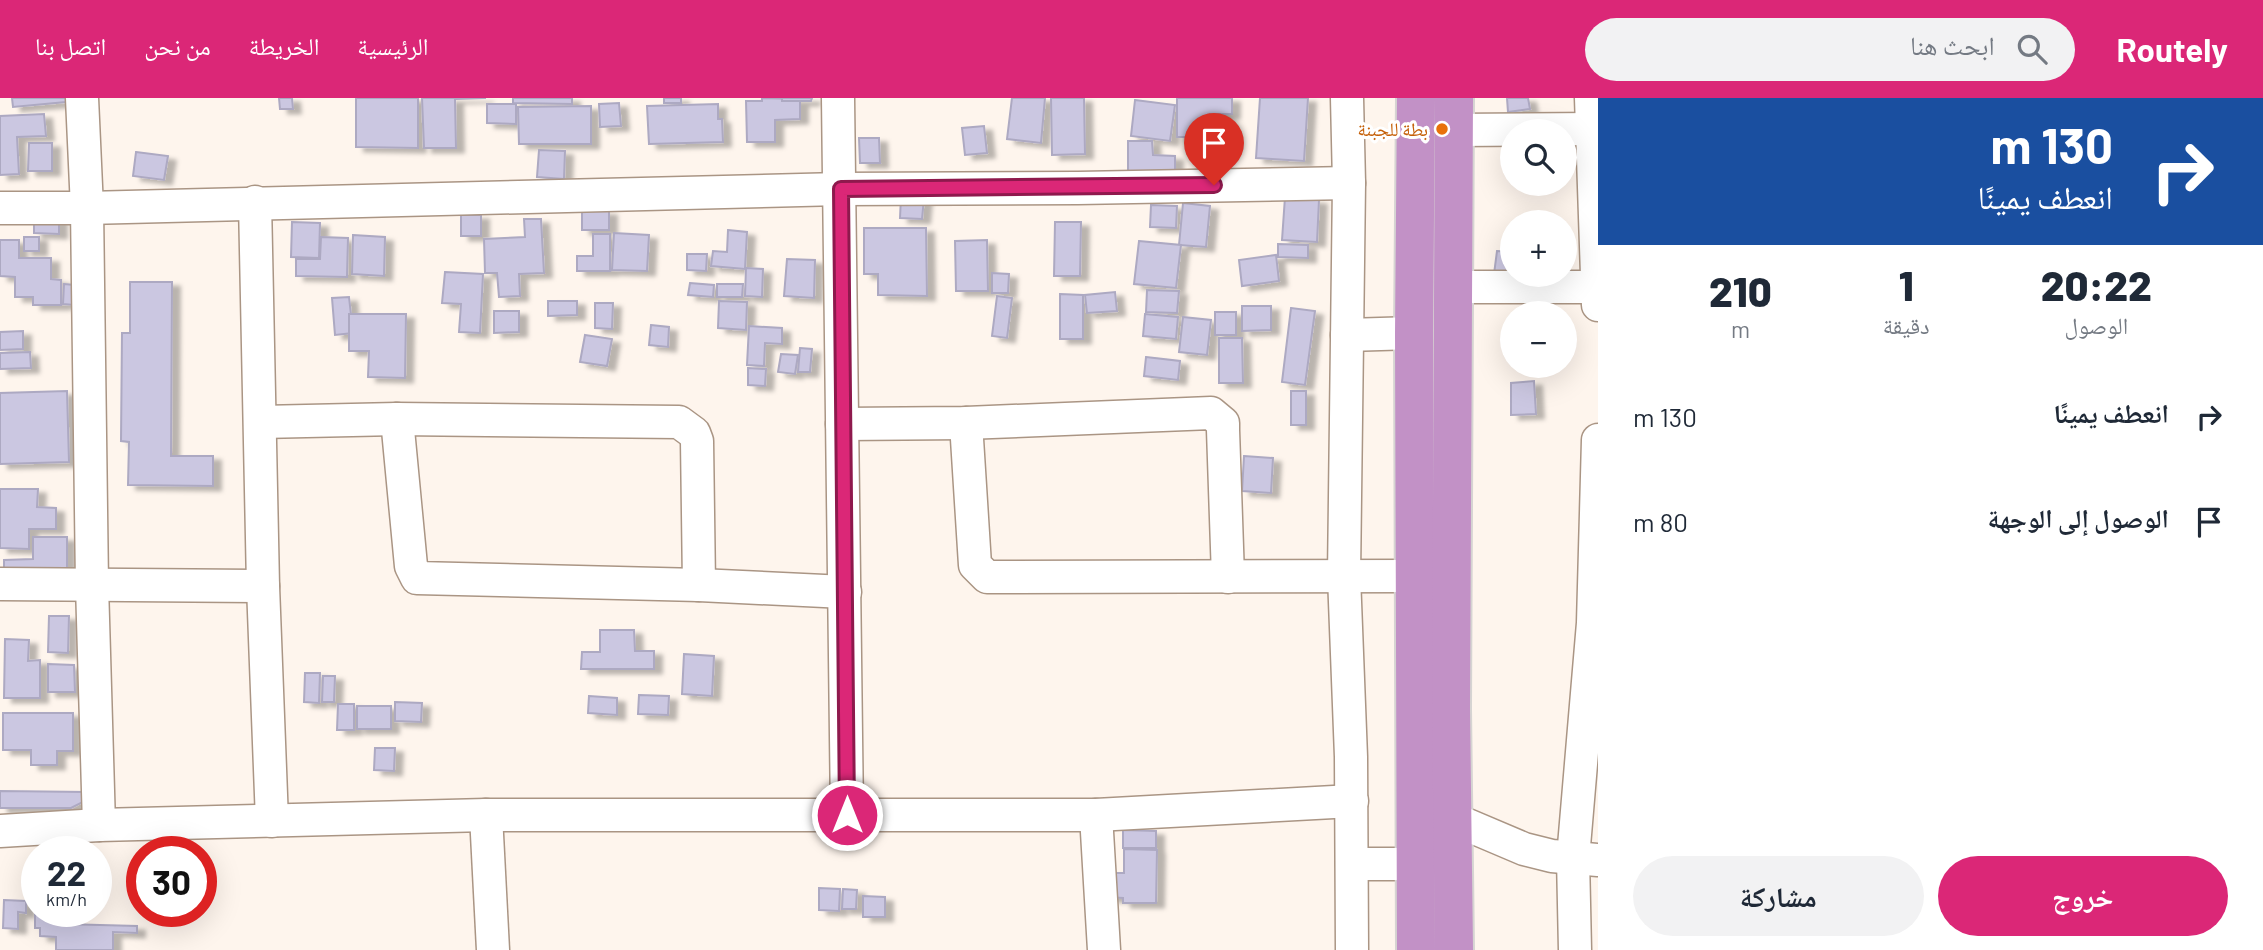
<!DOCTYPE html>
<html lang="ar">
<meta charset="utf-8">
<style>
body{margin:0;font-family:Barlow,"Noto Naskh Arabic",sans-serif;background:#f2f2f3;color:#1f2937;direction:rtl;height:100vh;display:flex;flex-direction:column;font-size:26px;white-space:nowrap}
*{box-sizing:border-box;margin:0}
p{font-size:23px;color:#747a83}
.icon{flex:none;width:38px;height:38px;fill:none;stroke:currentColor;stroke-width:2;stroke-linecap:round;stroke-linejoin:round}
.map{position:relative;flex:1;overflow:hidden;direction:ltr}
.side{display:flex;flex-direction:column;background:#fff;width:665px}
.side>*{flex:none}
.top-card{background:#1a4fa0;color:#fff;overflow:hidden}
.controls{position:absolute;left:1500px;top:21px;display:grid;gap:14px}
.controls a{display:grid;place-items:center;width:77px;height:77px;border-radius:50%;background:#fff;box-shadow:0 7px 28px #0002;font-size:35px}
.speed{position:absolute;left:21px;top:738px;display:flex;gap:14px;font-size:35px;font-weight:700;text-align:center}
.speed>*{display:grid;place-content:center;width:91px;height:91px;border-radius:50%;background:#fff;box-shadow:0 7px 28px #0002;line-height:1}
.speed small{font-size:18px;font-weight:400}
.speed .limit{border:10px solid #d22;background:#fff;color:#111}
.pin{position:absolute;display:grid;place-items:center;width:60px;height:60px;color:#fff;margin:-72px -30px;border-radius:50% 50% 50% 0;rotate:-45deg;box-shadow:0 0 7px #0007}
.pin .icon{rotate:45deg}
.me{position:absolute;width:77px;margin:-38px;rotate:0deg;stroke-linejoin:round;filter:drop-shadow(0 0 5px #0008)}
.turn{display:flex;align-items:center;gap:24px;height:147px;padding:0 35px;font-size:32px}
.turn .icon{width:91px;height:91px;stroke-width:2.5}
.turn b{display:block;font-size:49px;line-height:60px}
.eta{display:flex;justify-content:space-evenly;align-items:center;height:119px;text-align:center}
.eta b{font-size:42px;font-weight:800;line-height:49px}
.cta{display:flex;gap:14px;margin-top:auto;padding:14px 35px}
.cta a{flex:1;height:80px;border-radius:42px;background:#db2777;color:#fff;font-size:28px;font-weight:800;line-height:80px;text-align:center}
.cta a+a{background:#f2f2f3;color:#1f2937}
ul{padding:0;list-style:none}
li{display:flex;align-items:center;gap:21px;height:105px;padding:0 35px}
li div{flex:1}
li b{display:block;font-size:26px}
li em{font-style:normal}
header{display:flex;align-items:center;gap:42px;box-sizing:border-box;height:98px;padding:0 35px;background:#db2777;color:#fff}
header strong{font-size:33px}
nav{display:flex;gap:38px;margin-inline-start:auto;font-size:24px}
.search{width:490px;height:63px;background:#f2f2f3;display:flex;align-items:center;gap:18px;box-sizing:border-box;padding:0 24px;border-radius:38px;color:#747a83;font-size:26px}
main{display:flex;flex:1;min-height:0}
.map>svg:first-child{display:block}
.building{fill:#cbc7e1;stroke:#ada9c2;stroke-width:2;filter:url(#shadow)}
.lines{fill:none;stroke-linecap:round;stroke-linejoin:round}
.street-casing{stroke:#aa9584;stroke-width:35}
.highway-casing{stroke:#d6d4d2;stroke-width:42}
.street{stroke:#fff;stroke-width:32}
.highway{stroke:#c291c6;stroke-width:38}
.route-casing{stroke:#8e194d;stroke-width:18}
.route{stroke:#db2777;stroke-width:12}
.food-dot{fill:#e8710a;stroke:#fff;stroke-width:2.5}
.labels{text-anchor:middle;stroke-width:6;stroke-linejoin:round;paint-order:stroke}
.food-label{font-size:19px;fill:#c56008;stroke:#fff;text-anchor:end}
</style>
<header>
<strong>Routely</strong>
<div class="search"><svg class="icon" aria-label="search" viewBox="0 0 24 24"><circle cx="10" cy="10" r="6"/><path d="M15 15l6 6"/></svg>ابحث هنا</div>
<nav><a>الرئيسية</a><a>الخريطة</a><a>من نحن</a><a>اتصل بنا</a></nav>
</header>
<main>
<section class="side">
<div class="top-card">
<div class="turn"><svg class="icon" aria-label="right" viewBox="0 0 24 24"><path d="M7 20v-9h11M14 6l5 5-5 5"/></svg><div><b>130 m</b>انعطف يمينًا</div></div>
</div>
<div class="eta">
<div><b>20:22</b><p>الوصول</p></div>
<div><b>1</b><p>دقيقة</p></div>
<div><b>210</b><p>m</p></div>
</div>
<ul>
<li><svg class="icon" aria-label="right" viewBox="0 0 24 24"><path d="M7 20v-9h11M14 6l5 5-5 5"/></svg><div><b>انعطف يمينًا</b></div><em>130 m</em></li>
<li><svg class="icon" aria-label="arrive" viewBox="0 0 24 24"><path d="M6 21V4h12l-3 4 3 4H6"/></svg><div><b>الوصول إلى الوجهة</b></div><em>80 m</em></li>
</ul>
<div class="cta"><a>خروج</a><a>مشاركة</a></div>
</section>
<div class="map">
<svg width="1598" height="852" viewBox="0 0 1598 852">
<defs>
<filter id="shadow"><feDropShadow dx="8" dy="4.5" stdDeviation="2" flood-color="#0004"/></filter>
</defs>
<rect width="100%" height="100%" fill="#fef5ed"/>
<g class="building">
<path d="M12 0H66V4L13 9Z"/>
<path d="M279 0H292L293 11H280Z"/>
<path d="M356 0H418V50L356 49Z"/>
<path d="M422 0H486L455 1 456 50H424Z"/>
<path d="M513 0H572V6L513 5Z"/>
<rect x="664" y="0" width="17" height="5"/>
<path d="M762 0 800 1V21L775 22V44H747L746 3H762Z"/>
<path d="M782 0H812L811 3H782Z"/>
<path d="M1012 0H1045L1041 45 1007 41Z"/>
<path d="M1051 0H1084L1085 56 1052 57Z"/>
<path d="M1177 0H1232V16H1210V39H1177Z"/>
<path d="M1260 0H1308L1304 63 1256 60Z"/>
<path d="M1507 0H1528L1530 11 1508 14Z"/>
<path d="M1135 2 1175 7 1170 43 1131 38Z"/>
<path d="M619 5 621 28 600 29 599 6Z"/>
<path d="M487 6H516V26L487 25Z"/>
<path d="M718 6V21H722L723 44 649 46 647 8Z"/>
<path d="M591 8V46H519L518 9Z"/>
<path d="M44 16 46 38 17 39 19 76 0 77V18Z"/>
<path d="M984 28 987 55 965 57 962 30Z"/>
<path d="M859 40H879L880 65H860Z"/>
<path d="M1128 43H1152L1153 57 1175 58V75L1128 76Z"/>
<path d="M29 45H52V73H28Z"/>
<path d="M539 52 565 53 564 81 537 79Z"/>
<path d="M136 54 168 58 164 82 133 78Z"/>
<path d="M901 98 924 100 922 121 900 120Z"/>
<path d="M1285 99 1319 102 1317 144 1282 142Z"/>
<path d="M1183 105 1210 108 1206 149 1179 147Z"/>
<path d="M1151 107 1177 108 1176 130 1150 129Z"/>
<path d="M582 112 609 113V132H582Z"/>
<rect x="461" y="117" width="20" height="21"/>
<path d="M59 120V136L34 135V122Z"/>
<path d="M524 121H541L544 175 519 176 520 198 499 199 497 175H485L484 141 525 139Z"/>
<path d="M292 124 320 125 319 160 291 159Z"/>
<path d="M1055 124H1081L1080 178H1054Z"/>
<path d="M864 130H926L927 198 878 197V176H864Z"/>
<path d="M728 132 747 134 745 171 711 168 713 153 727 154Z"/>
<path d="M614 135 649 137 647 173 612 172Z"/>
<path d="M593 136H610V173H577V158H593Z"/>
<path d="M353 137 385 139 384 178 352 176Z"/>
<rect x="24" y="139" width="15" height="14"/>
<path d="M321 139 348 140 347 179 296 178V161H320Z"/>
<path d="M0 142H19V160H51V181L61 182V207H33V199H15V179L0 178Z"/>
<path d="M987 142 988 193H956L955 143Z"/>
<path d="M1139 143 1181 147 1176 190 1134 186Z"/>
<path d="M1278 146 1308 147V160L1278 159Z"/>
<path d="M1497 153 1512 154V177L1494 176Z"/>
<path d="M687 156H707L706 173 687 172Z"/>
<path d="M1276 157 1279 183 1242 188 1239 162Z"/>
<path d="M787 161 815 162 814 200 784 198Z"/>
<path d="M746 170 763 171 762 199 745 198Z"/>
<path d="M445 174 483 176 480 235 459 234 461 206 442 205Z"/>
<path d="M992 175 1009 176 1008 195H992Z"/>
<path d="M130 184H172L171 358H213V388L128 387 129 344 121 343 122 235H130Z"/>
<path d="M690 185 714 187 713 199 688 197Z"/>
<path d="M64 186 75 187 74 207 63 206Z"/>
<path d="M717 186H743L742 199H717Z"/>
<path d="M1147 192 1179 193 1177 215 1146 214Z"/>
<path d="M1115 194 1117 213 1087 215 1085 197Z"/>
<path d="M1060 196 1083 197V241H1060Z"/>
<path d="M997 198 1012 200 1007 240 992 238Z"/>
<path d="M349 199 353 235 335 237 332 200Z"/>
<path d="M548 203H577V217L548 218Z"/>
<path d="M719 203 747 204 746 232 718 230Z"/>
<path d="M595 205H613L612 231 595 230Z"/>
<path d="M1242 208H1271V232L1242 233Z"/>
<path d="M1291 210 1315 213 1305 287 1282 284Z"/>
<path d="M494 213H519V234L494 235Z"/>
<rect x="1215" y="214" width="21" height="23"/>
<path d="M349 216H406L405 280 368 279 369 253H349Z"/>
<path d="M1145 216 1178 219 1176 241 1143 238Z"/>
<path d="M1183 219 1211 222 1207 257 1179 254Z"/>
<path d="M651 227 669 229 668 249 649 247Z"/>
<path d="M749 228 782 230V246L765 245 764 268 747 267Z"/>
<path d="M23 233V251L0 252V234Z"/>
<path d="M585 237 612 241 607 268 580 264Z"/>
<path d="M1219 240H1242L1243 285H1219Z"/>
<path d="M800 250 812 251 810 274H798Z"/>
<path d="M30 254 31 270 0 271V255Z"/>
<path d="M781 256 798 257 795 276 778 274Z"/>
<path d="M1146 259 1180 263 1178 282 1144 278Z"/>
<path d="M748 270 766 271 765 288 748 287Z"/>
<path d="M1534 283 1536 316 1511 317V285Z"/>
<path d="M67 293 69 364 0 366V295Z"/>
<rect x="1291" y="293" width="15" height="34"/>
<path d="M1244 358 1273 360 1271 395 1242 393Z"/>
<path d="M0 391H38L37 409 56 410V431H29V451L0 450Z"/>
<path d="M33 439H67V472H4V462L33 461Z"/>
<path d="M49 518H69L68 555 48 554Z"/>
<path d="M600 532H634L635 553H654V571H581L582 554H600Z"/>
<path d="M5 541 29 542 28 563 40 562V600H4Z"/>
<path d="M684 556 714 558 712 598 682 596Z"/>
<path d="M48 566 74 567 75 594H48Z"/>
<path d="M305 575H320L319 605 304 604Z"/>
<path d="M323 578H335L334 604H322Z"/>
<path d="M639 597 669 598 668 617 638 616Z"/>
<path d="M589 598 617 600V617L588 615Z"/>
<path d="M395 604 422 605 421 624 395 623Z"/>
<path d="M338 606H354V632H337Z"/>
<rect x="357" y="608" width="34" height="23"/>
<path d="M3 615H73V653H57V667H31V652H3Z"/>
<path d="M375 650H395L394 673 374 672Z"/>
<path d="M0 693 87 694V702L71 710H0Z"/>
<path d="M1123 732 1156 733V750H1123Z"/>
<path d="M1124 751 1157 752 1156 805H1123V800L1103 799 1104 775H1124Z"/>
<path d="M819 790 840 791 839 813 819 812Z"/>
<path d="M843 791 857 792 856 811H842Z"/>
<path d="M863 798 885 799V819H863Z"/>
<path d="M4 802 26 803V815L18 814V831L3 830Z"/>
<path d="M35 806 37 814H64L63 826 137 828V835L113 834V852H56V839L40 838V830H35Z"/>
</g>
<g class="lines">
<defs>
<g id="street">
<path d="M82 0 87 110 92 487 99 727"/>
<path d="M838 0 847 717"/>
<path d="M1347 0 1349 85 1344 478 1351 659 1352 852"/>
<path d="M1591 0 1598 207"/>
<path d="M1454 32 1598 31"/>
<path d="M255 104 263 488 272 723"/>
<path d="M0 110H87L840 91 1078 90 1349 85"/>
<path d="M1454 189H1597"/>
<path d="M1347 237 1414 235"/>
<path d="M397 321 411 468 417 480 699 487 845 494"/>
<path d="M261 324 397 321 679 324 694 335 697 343 699 487"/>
<path d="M966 325 975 467 987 479 1414 478"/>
<path d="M842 326 966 325 1211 315 1223 325V332L1228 479"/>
<path d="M0 486 263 488"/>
<path d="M486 717 493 852"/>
<path d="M1096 717 1104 852"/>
<path d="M1451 720 1524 751 1552 758 1598 762"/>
<path d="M0 733 99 727 486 717H1096L1352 703"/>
<path d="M1352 766H1416"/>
<path d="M1575 852 1573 760 1593 525 1598 342"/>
</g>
<g id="highway">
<path d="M1416 852 1414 235 1416 0"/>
<path d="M1454 852 1451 611 1454 0"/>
</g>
</defs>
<use href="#street" class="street-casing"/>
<use href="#highway" class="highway-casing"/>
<use href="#street" class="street"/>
<use href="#highway" class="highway"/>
</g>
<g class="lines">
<defs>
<path id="route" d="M847 717 841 91 1214 87"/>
</defs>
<use href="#route" class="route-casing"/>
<use href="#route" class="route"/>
</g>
<circle class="food-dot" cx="1442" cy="31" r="7"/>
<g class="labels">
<g class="food-label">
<text x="1428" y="38">بطة للجبنة</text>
</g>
</g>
</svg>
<div class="controls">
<a><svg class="icon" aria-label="search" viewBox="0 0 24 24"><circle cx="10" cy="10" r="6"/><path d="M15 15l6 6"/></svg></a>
<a>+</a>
<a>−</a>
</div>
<div class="speed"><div>22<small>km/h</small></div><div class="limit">30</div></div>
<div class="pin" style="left:1214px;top:87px;background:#d93025"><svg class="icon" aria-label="arrive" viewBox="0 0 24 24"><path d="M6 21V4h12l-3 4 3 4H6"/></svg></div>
<svg class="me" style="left:847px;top:717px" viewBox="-20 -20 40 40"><circle r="17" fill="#db2777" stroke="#fff" stroke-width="3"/><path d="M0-11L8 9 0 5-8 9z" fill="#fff"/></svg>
</div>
</main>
